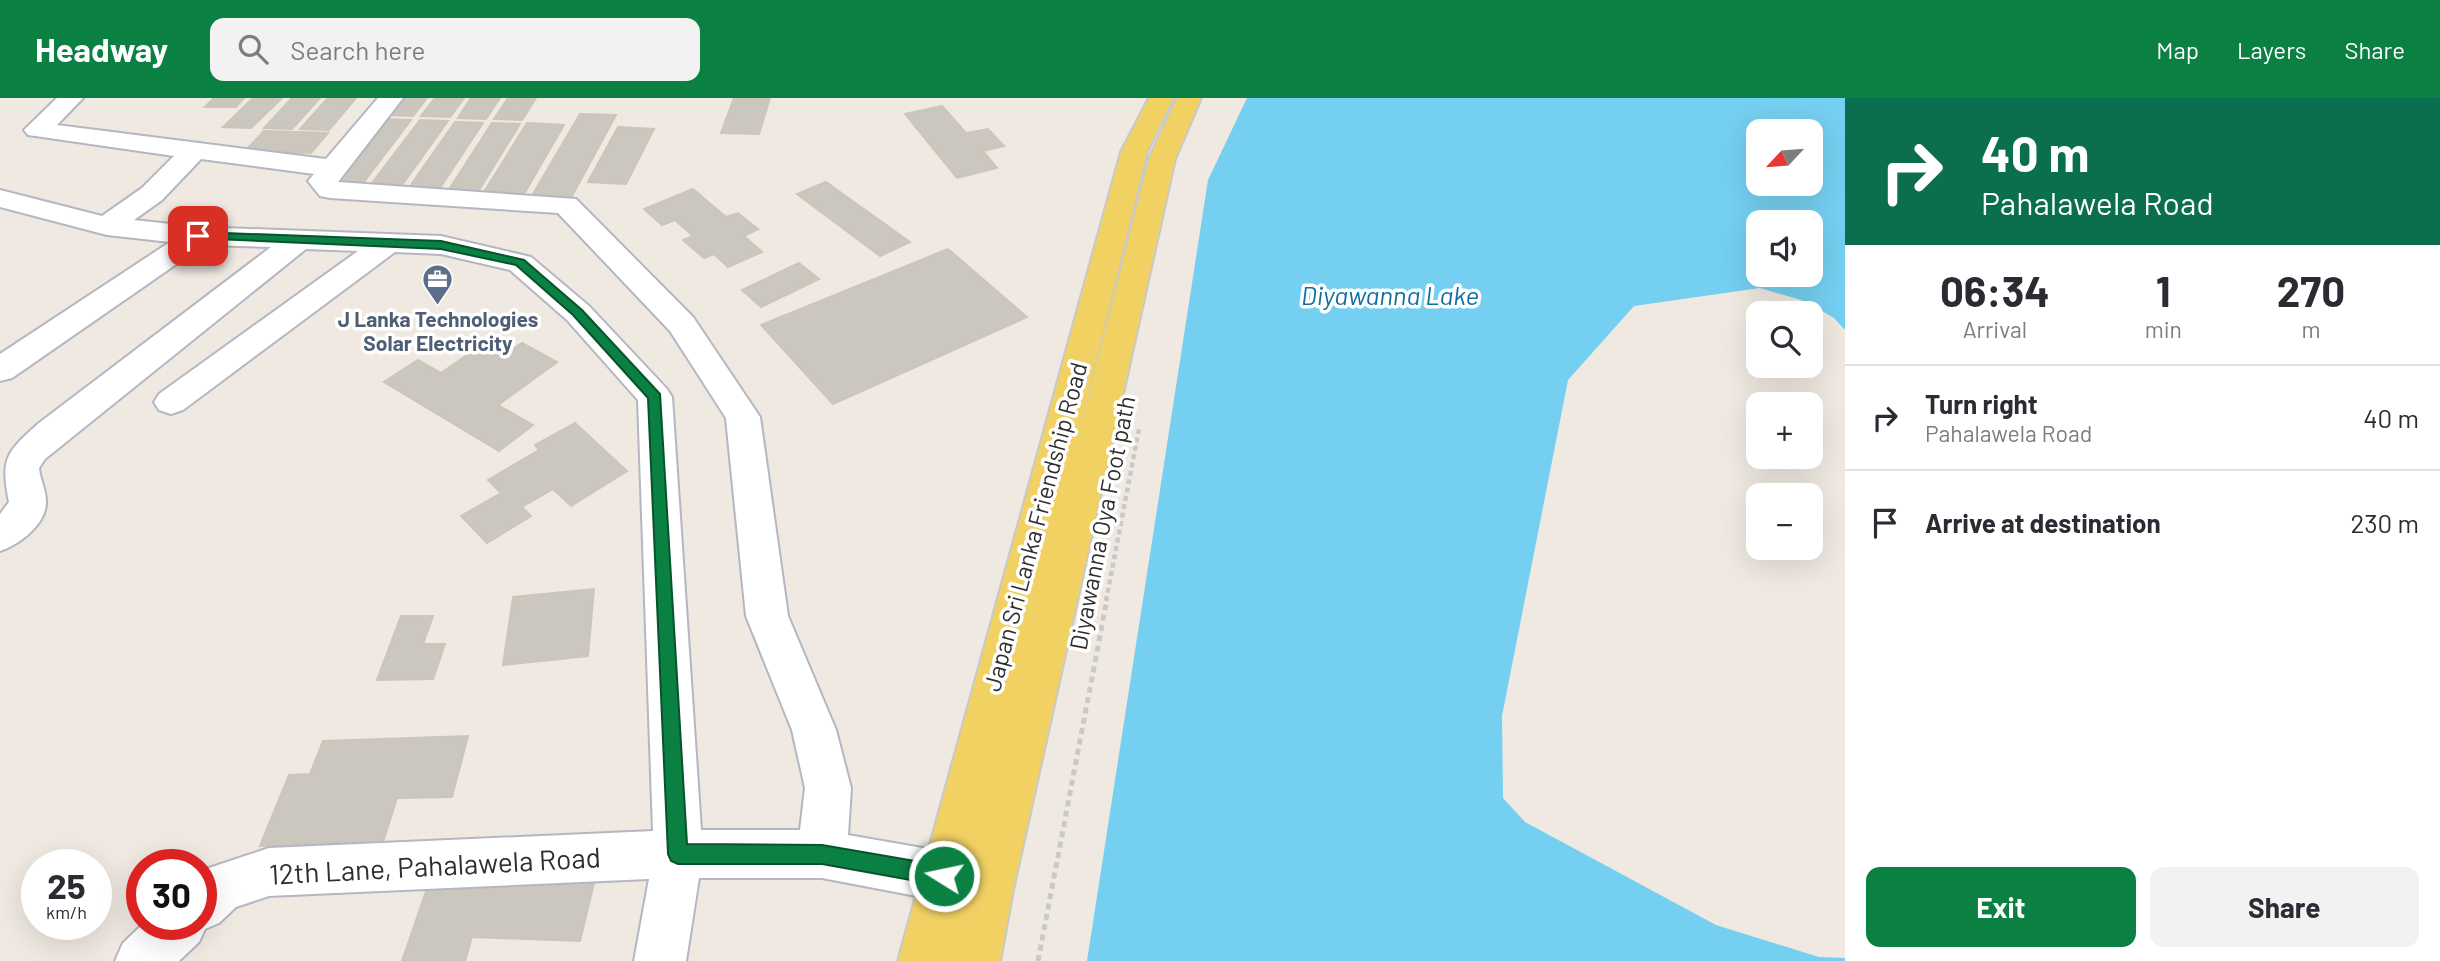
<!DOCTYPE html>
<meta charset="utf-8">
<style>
body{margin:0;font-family:Barlow,sans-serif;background:#f2f2f3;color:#2b2b33;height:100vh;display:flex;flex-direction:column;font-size:26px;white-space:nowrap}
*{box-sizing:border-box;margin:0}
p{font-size:23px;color:#7c7c81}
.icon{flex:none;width:38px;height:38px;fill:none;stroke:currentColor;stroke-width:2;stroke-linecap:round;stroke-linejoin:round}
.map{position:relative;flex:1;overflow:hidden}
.side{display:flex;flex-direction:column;background:#fff;width:595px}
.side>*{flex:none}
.top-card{background:#0b6e4f;color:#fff;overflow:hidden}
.needle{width:46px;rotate:244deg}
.fabs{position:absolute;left:1746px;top:21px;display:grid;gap:14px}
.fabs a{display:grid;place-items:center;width:77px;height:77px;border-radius:14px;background:#fff;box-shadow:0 7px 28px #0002;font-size:35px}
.speed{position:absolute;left:21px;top:751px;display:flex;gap:14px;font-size:35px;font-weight:700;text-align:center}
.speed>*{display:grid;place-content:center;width:91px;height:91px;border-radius:50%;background:#fff;box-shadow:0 7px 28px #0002;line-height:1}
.speed small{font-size:18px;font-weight:400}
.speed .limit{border:10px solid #d22;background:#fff;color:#111}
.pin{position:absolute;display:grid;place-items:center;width:60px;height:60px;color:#fff;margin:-30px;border-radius:14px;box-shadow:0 4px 10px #0006}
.me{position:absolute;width:77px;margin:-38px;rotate:280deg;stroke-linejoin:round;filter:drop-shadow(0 0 5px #0008)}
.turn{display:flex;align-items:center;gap:24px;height:147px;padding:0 21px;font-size:32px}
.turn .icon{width:91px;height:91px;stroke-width:2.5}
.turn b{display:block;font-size:49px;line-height:60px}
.eta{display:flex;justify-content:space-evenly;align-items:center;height:119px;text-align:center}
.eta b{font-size:42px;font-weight:700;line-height:49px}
.action{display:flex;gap:14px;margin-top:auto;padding:14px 21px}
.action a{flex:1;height:80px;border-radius:14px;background:#0b8043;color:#fff;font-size:28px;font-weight:700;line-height:80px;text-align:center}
.action a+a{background:#f2f2f3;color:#2b2b33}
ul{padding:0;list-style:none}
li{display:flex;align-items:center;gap:21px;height:105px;padding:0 21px;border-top:2px solid #e1e1e2}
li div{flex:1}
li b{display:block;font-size:26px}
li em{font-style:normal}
header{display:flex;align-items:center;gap:42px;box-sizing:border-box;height:98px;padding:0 35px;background:#0b8043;color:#fff}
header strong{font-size:33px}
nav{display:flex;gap:38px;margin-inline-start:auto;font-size:24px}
.search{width:490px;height:63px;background:#f2f2f3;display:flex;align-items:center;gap:18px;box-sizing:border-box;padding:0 24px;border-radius:14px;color:#7c7c81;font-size:26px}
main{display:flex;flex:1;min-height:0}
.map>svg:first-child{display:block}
.water{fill:#75cff0;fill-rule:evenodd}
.building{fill:#cbc7bf;stroke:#cbc5ba;stroke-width:2}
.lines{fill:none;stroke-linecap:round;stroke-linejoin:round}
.minor-casing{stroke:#b4b7c1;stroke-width:4}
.major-casing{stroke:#c9c9c9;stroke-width:4}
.path-far1{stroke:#c9c9c9;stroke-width:4.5;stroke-dasharray:5 3.5;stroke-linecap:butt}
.path{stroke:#c9c9c9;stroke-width:5;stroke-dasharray:6 4.5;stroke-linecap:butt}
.minor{fill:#fff;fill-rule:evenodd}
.major{fill:#f2d163;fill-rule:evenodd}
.route{fill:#0b8043;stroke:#07532c;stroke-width:2}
.labels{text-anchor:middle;stroke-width:7;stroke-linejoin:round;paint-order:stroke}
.far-service-label{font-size:21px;font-weight:bold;fill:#4e5e75;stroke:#fff}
.street-label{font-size:24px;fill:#2e2e2e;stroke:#fff}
.water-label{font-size:26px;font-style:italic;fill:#0d6fa3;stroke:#fff}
.near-street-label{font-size:28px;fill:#2e2e2e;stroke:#fff}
</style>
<header>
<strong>Headway</strong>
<div class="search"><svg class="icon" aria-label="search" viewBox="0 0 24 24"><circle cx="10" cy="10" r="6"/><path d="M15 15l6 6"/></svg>Search here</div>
<nav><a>Map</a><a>Layers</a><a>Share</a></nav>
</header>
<main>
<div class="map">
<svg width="1845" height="863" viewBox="0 0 1845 863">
<rect width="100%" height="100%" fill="#efe9e1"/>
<path class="water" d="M1247 0H1845V232L1834 220 1804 203 1760 190 1634 208 1568 282 1502 618 1503 700 1525 724 1716 827 1819 859 1845 860V863H1087L1208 82ZM1759 33H1811V86H1759ZM1759 124H1811V177H1759Z"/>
<g class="building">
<path d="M214 0H244L236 9H205Z"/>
<path d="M253 0H282L251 30 223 29Z"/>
<path d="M292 0H320L292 31 264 30Z"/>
<path d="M328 0H356L329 32 300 31Z"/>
<path d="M399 0H427L413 18 386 17Z"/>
<path d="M435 0H464L450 19 421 18Z"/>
<path d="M471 0H500L486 21 458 20Z"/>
<path d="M508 0H536L522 22 494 21Z"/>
<path d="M734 0H770L759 36 721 35Z"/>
<path d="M942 8 966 35 988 31 1004 48 983 53 997 70 957 80 905 16Z"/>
<path d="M580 16 616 17 572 98 533 96Z"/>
<path d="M383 21 411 22 360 89 330 87Z"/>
<path d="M420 22 448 23 400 90 369 89Z"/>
<path d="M455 24 483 25 438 93 408 91Z"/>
<path d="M492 25 520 26 478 94 448 93Z"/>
<path d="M527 25 564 27 524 96 484 94Z"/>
<path d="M618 29 654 31 626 86 588 84Z"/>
<path d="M264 33 328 35 311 55 245 53Z"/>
<path d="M826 84 910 144 880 158 797 96Z"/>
<path d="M693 91 726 119 738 115 758 131 744 138 762 154 728 169 714 156 704 160 683 142 693 138 675 122 662 127 644 111Z"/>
<path d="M948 151 1027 219 833 306 761 227Z"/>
<path d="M799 165 819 181 761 209 742 192Z"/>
<path d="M486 244 507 255 522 245 557 264 498 307 533 327 499 353 384 284 418 262 441 275Z"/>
<path d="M575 325 627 373 571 408 553 391 522 409 531 418 487 445 461 418 501 395 488 382 539 352 535 347Z"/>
<path d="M594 491 588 558 503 567 513 499Z"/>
<path d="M401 518H433L423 546H445L433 581 377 582Z"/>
<path d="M468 638 452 699 397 700 383 744 260 748 289 677 310 676 323 643Z"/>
<path d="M432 776 595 781 580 843 472 839 465 863H402Z"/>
</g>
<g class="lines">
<defs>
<path id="minor" d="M57 0H83L57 27 326 61 378 0H403L338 84 576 101 693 219 760 319 788 518 836 632 851 690 848 737 974 759 992 767 999 784 992 801 974 809 822 780H699L686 863H634L649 781 269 798 236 809 219 825 205 831 199 844 179 863H115L123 845 143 826H201L203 772 269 750 653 733 638 302 567 222 510 172 441 156 395 154 183 312 171 316 159 312 154 304 159 296 358 153 306 151 45 361 39 370C40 381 46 392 46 403 47 426 19 447 0 453V416L9 404C0 359 7 354 39 325L271 149 204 147 12 280 0 283V256L170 144 107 137 0 109V92L102 118 142 90 174 58 28 37 24 32ZM201 61 314 76 308 83 320 98 330 100 558 115 670 233 726 320 746 518 792 632 805 690 800 732H701L672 299 667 291 589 208 531 159 441 138 198 129 134 122 162 102Z"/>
<path id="major" d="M1149 0H1173L1147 54 1074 354 1149 61 1177 0H1201L1175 61 1014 787 1000 863H898L1121 54Z"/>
</defs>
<use href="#minor" class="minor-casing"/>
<use href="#major" class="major-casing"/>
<path class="path-far1" d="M1106 503 1139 331"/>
<path class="path" d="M1038 863 1107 501"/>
<use href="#minor" class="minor"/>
<use href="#major" class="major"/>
</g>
<path class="route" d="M198 134 441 143 524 162 582 212 660 296 687 746 822 747 944 768 951 771 954 778 951 785 944 788 822 766H678L671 763 668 756 648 300 573 217 516 167 441 151 194 140 192 138Z"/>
<defs>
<symbol id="office-pin" viewBox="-11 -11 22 30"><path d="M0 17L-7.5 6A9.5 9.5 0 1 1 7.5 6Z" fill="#5c6f8a" stroke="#fff"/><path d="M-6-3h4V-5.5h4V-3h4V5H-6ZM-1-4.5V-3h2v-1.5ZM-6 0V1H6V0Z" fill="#fff"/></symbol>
</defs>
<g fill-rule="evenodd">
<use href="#office-pin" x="420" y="164" width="35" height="47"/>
</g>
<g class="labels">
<g class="far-service-label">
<text x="438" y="229">J Lanka Technologies<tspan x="438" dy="24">Solar Electricity</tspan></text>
</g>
<g class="street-label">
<text transform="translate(1103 425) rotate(-79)" y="8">Diyawanna Oya Foot path</text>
<text transform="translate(1036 429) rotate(-75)" y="8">Japan Sri Lanka Friendship Road</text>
</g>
<g class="water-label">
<text x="1390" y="207">Diyawanna Lake</text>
</g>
<g class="near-street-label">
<text transform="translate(435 768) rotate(-3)" y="10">12th Lane, Pahalawela Road</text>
</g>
</g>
</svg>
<div class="fabs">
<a><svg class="needle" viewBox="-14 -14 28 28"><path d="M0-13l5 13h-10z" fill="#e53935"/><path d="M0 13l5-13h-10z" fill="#7c7c81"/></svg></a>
<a><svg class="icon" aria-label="sound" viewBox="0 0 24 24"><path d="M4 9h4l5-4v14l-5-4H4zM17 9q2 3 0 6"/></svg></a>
<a><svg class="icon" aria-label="search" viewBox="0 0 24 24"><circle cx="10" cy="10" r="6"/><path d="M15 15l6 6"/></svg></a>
<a>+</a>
<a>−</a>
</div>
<div class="speed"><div>25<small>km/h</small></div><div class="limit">30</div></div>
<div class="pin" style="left:198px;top:138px;background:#d93025"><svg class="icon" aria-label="arrive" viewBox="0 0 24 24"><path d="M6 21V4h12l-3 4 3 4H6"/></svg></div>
<svg class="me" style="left:944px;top:778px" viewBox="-20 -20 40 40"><circle r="17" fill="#0b8043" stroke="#fff" stroke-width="3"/><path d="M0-11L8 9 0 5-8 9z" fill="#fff"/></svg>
</div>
<section class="side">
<div class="top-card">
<div class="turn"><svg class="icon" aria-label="right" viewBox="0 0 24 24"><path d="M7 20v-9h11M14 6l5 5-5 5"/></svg><div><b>40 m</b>Pahalawela Road</div></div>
</div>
<div class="eta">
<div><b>06:34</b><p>Arrival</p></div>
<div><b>1</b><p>min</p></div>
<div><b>270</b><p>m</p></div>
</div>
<ul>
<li><svg class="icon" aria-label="right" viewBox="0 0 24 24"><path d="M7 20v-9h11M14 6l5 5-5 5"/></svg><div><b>Turn right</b><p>Pahalawela Road</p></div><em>40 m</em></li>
<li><svg class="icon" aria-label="arrive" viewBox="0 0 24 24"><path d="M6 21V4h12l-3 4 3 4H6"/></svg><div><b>Arrive at destination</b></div><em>230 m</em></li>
</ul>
<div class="action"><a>Exit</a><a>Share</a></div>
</section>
</main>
